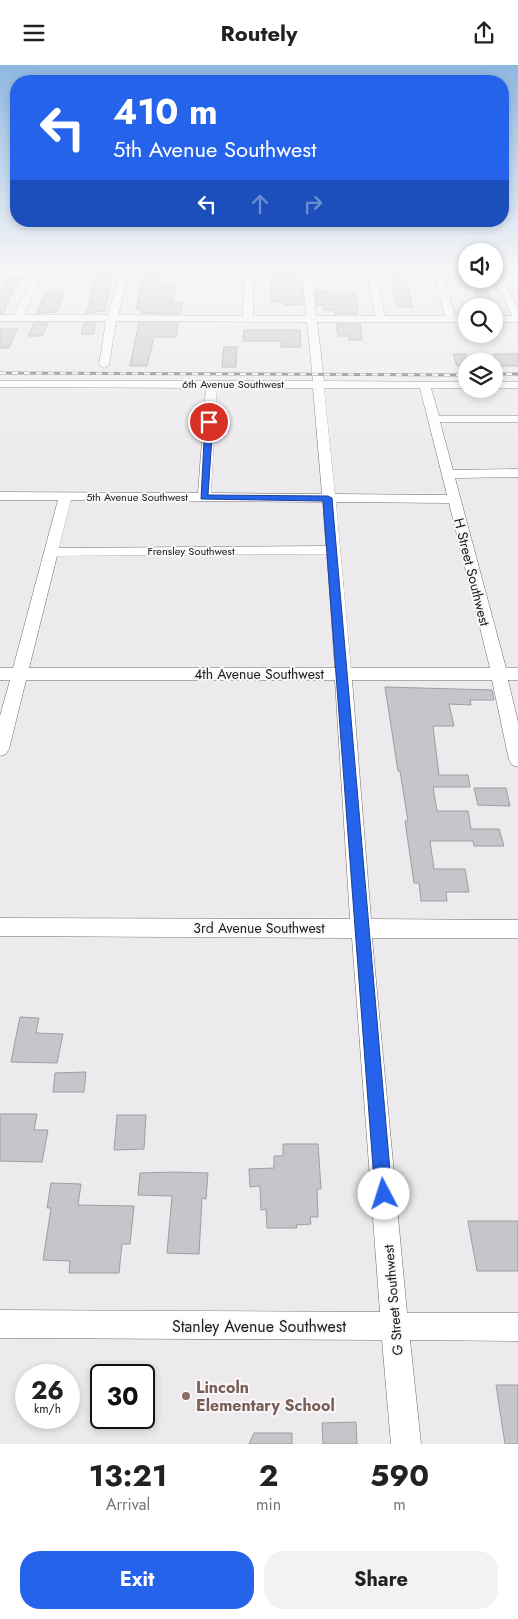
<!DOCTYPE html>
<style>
body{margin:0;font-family:Jost,sans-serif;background:#f2f2f2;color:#222;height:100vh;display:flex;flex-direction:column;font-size:19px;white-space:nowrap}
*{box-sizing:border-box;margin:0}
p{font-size:16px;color:#767676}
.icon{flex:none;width:28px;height:28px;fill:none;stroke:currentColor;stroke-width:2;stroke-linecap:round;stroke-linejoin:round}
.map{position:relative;height:1379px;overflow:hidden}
.details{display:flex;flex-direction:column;background:#fff;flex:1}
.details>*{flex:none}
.guide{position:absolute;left:10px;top:10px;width:499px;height:152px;border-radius:20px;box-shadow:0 2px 8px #0003;background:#2563eb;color:#fff;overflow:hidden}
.buttons{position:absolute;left:458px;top:178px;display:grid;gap:10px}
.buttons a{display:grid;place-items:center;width:45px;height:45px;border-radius:50%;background:#fff;box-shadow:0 2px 8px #0003;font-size:25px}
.speed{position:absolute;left:15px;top:1299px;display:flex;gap:10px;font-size:25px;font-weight:700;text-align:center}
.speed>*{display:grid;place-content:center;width:65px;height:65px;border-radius:50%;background:#fff;box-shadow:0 2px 8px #0003;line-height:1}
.speed small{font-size:12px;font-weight:400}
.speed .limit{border:2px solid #111;border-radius:8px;background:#fff;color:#111}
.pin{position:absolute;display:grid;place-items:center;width:42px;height:42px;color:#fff;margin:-21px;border:2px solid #fff;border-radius:50%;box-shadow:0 1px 5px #0007}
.me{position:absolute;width:55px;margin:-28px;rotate:355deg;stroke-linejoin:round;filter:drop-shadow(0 0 4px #0008)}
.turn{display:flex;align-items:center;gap:18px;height:105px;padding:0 20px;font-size:22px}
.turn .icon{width:65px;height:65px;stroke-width:2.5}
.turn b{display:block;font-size:35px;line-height:42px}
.lanes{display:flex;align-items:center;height:48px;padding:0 20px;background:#0003;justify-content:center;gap:25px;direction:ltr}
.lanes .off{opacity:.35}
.eta{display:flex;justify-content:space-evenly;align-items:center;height:85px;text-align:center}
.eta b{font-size:30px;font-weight:700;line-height:35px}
.action{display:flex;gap:10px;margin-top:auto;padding:10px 20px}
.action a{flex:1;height:58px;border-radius:20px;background:#2563eb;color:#fff;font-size:20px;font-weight:700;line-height:58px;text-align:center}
.action a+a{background:#f2f2f2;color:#222}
header{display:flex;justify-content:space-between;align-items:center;height:65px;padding:0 20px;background:#fff;font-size:22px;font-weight:700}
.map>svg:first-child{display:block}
.building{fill:#c6c5c9;stroke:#9e9da0}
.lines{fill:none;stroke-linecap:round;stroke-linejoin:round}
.minor-casing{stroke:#706d70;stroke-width:1}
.minor{fill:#fff;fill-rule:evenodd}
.rail-casing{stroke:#6e6d6e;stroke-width:3}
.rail{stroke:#faf7fa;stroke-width:2;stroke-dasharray:6;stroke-linecap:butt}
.route{fill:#2563eb;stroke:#184099}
.education-dot{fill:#8d6e63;stroke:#faf7fa;stroke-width:2}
.labels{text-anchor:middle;stroke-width:4;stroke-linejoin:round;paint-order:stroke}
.far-street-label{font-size:11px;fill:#1c1b1c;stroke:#faf7fa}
.street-label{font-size:14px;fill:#1c1b1c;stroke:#faf7fa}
.near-street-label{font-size:16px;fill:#1c1b1c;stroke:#faf7fa}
.near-education-label{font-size:16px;font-weight:bold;fill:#785e54;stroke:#faf7fa;text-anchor:start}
</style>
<header><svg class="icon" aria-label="menu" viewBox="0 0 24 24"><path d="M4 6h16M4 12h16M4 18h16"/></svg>Routely<svg class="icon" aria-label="share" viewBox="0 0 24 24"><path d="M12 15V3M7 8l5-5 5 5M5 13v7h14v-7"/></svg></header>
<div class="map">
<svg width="518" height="1379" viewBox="0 0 518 1379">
<rect width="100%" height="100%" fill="#edeaed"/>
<g class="building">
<path d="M99 204H113L105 246 86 248Z"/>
<path d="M150 204H163L158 221H176L172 237H182L180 249 141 248 142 244H136L142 217Z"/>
<path d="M389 204H403L413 242H397Z"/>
<path d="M271 210H301L303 240H284L283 237H271Z"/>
<path d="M7 212H20L3 248H0V227Z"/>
<path d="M53 225H65L57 247 37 248 45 228H52Z"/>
<path d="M474 225H487L493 241H480Z"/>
<path d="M315 226H329V229H356L358 249H335L334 245H324V240H317Z"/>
<path d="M34 258H48L42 271H28Z"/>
<path d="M84 258H96L93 269H81Z"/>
<path d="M139 258H178L176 272H154L147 301H130Z"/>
<path d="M336 259H360L362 275H349V271H338Z"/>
<path d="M0 264H17L9 283H0Z"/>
<path d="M244 265H300L301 282H281V276H243Z"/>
<path d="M224 282H237L236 302H222Z"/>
<path d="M453 289H466V301H457Z"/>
<rect x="494" y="289" width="24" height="12"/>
<path d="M385 622 492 625 494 635H470L471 640 449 639 454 661H433L439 710H468L470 722H433L437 746H468L471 764H499L504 781H474L473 776H430L434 804H465L469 827H446L447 836H421L419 818H414L405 756H408L400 706H398Z"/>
<path d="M474 723H506L510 741 478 740Z"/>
<path d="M20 952 39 953 36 968 63 969 57 998 11 997Z"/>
<path d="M86 1007 84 1027H53L55 1008Z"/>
<path d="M0 1049H37L34 1065H48L42 1097 0 1096Z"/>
<path d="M117 1050H146L144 1084 114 1085Z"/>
<path d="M283 1079H318L321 1124H317L318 1152H310L311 1159 296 1160 297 1163H267L266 1144 261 1145 260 1121 250 1122 249 1104 274 1103V1091H283Z"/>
<path d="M174 1107 208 1108 206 1134 202 1133 199 1189 167 1188 172 1131 138 1130 140 1108Z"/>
<path d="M51 1118 81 1119 78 1140 134 1141 130 1179H122L119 1208H69L70 1196 43 1195 51 1143H47Z"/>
<path d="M468 1156H518V1206H477Z"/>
<path d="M496 1320H518V1379H505Z"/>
<path d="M356 1357 357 1379H323L322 1358Z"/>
<path d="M254 1368H292V1379H249Z"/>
</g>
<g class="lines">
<defs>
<g id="minor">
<path d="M0 204H43L24 250H108L121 204H130L118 250 243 251 244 204H253V251H306L302 204H311L316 251H375L366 204H375L385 251H445L432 204H441L455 251H466V257H317L324 316 466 317V323H431L439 351H518V357H440L453 405 518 404V412L455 413 506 603H518V615H508L518 657V702L512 700 509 695 492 615H352L371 854 518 855V873H372L407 1248H518V1276L410 1275 421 1379H391L382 1275 0 1273V1245L380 1247 352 873 0 871V853L350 854 335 615H26L9 684 6 689 0 691V651L10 615H0V603H13L58 435H0V427L198 428 206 323 0 322V316H313L307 257 116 256 109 300 104 303 99 300 106 256H0V250H14L32 211 0 210ZM217 323H313L322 429 211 428ZM324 323H420L447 430 335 429ZM71 435 323 437 326 481 59 483ZM336 437 449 438 490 603H351ZM327 489 335 603H29L57 491Z"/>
<path d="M494 204 499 206 518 244V257H494V251H512L493 214Z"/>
<rect x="494" y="317" width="24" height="6"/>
</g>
</defs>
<use href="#minor" class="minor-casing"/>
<use href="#minor" class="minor"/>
<defs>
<g id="rail">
<path d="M0 308 466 310"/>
<path d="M494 309H518"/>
</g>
</defs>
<use href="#rail" class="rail-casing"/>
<use href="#rail" class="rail"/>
</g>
<linearGradient id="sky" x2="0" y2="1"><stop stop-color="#8eb7e1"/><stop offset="0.51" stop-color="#f7f6f7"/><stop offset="1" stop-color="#f7f6f7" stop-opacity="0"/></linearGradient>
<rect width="518" height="397" fill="url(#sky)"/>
<path class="route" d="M209 354 213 357 208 430 328 431 332 433 392 1129 389 1134 384 1137 378 1134 375 1129 323 436 201 434 205 357Z"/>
<circle class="education-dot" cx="186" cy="1331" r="5"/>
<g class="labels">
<g class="far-street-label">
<text x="233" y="323">6th Avenue Southwest</text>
<text x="137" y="436">5th Avenue Southwest</text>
<text x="191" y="490">Frensley Southwest</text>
</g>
<g class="street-label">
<text transform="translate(472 507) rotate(76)" y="5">H Street Southwest</text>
<text x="259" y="614">4th Avenue Southwest</text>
<text x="259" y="868">3rd Avenue Southwest</text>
<text transform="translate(393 1235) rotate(-95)" y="5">G Street Southwest</text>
</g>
<g class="near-street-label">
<text x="259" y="1267">Stanley Avenue Southwest</text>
</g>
<g class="near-education-label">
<text x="196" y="1328">Lincoln<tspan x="196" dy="18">Elementary School</tspan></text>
</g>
</g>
</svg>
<div class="buttons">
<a><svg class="icon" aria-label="sound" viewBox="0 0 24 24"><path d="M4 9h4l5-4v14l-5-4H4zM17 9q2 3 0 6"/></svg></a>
<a><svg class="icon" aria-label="search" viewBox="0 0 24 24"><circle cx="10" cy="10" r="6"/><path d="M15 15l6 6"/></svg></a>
<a><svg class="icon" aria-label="layers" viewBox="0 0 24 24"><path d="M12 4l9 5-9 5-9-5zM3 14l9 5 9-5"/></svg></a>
</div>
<div class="speed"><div>26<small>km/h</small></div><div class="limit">30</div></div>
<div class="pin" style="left:209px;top:357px;background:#d93025"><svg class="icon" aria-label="arrive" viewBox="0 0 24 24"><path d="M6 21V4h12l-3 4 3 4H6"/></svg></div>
<svg class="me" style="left:384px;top:1129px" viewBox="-20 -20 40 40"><circle r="19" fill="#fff"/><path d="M0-13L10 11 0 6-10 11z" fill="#2563eb"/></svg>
<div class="guide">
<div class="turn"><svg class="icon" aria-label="left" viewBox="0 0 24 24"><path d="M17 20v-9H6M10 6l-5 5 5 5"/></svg><div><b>410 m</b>5th Avenue Southwest</div></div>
<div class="lanes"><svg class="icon" aria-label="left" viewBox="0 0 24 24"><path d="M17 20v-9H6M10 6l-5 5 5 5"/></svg><svg class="icon off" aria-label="ahead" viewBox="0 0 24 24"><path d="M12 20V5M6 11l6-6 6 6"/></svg><svg class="icon off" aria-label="right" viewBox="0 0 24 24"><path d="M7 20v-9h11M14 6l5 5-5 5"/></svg></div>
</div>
</div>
<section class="details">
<div class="eta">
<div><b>13:21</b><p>Arrival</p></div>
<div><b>2</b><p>min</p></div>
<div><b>590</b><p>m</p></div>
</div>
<div class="action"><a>Exit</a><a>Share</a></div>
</section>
